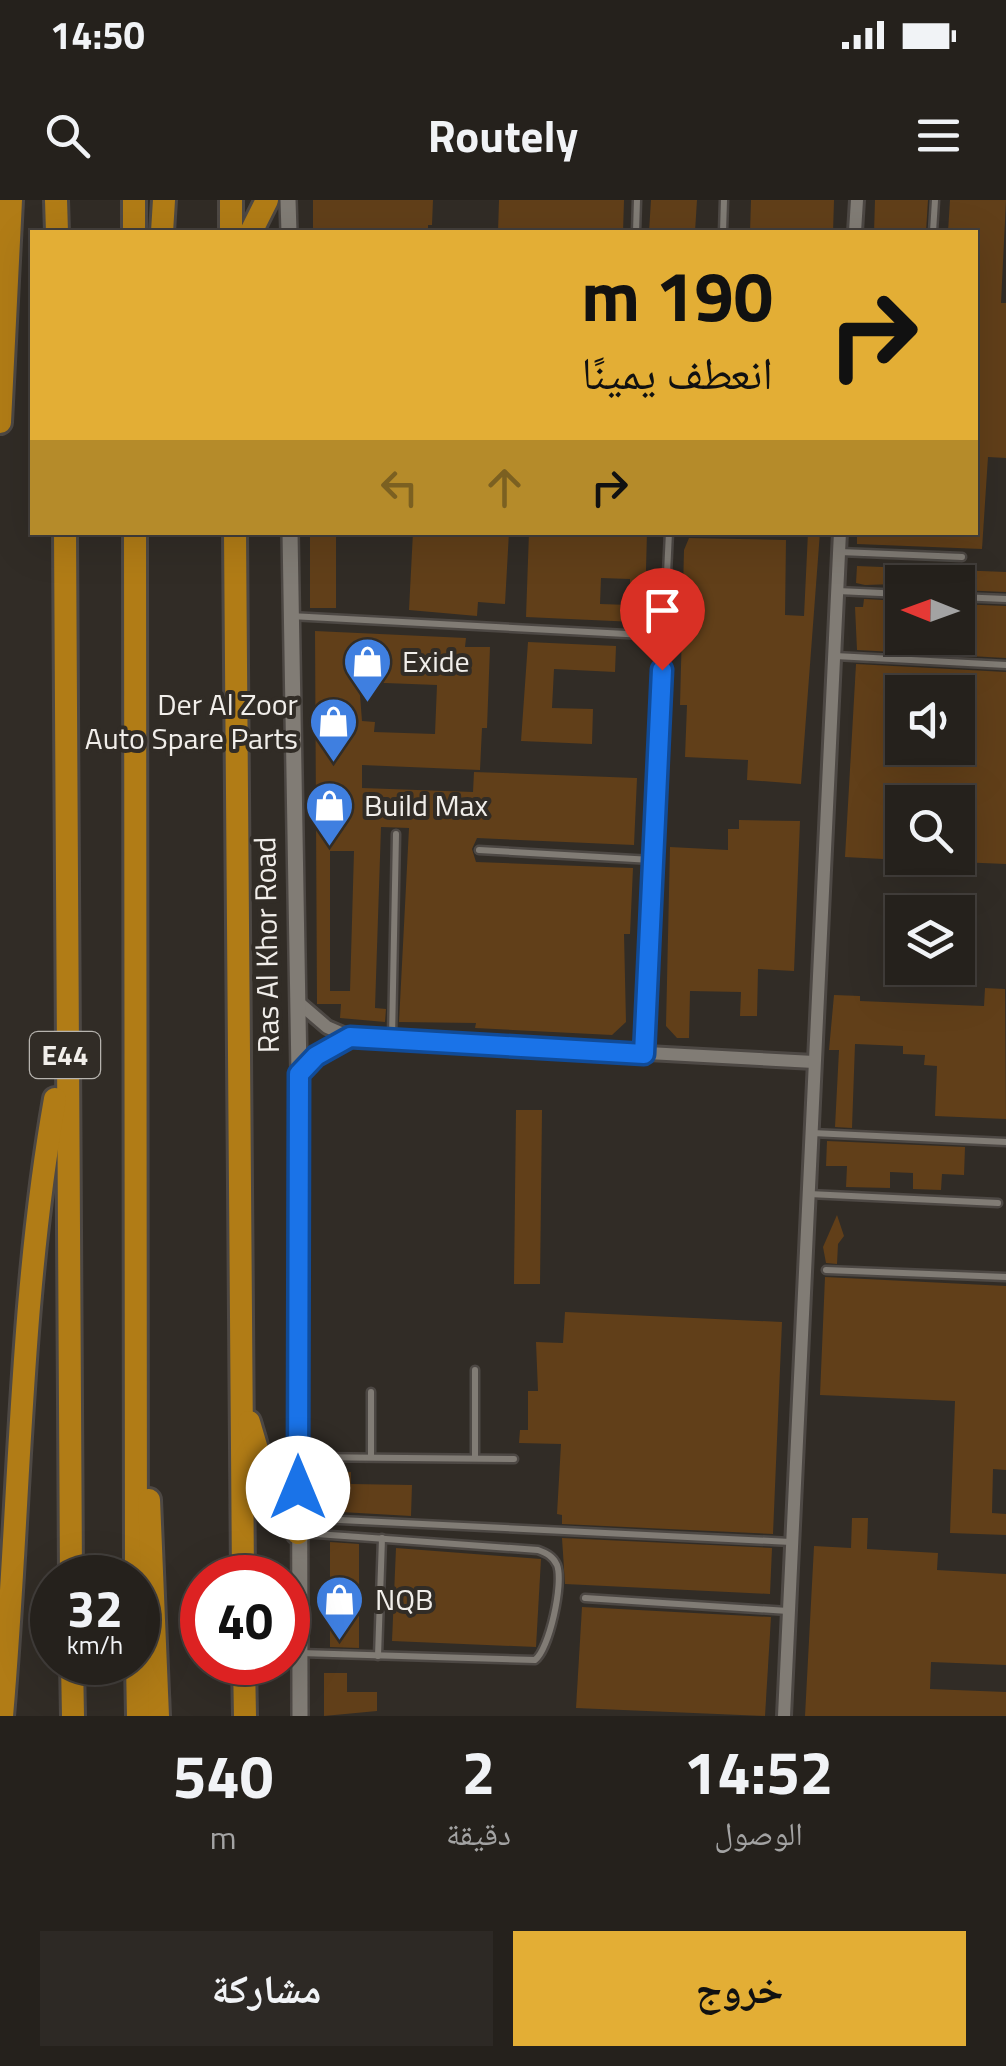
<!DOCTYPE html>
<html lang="ar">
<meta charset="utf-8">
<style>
body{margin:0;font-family:"Titillium Web","Noto Naskh Arabic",sans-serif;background:#2d2925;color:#f1f3f6;direction:rtl;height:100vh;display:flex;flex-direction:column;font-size:38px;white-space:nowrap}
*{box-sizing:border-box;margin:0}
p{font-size:32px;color:#a3a3a3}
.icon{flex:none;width:55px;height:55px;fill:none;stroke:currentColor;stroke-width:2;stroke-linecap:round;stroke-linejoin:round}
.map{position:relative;height:1516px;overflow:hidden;direction:ltr}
.panel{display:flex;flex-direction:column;background:#25211c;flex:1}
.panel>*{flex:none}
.hud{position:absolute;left:30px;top:30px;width:948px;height:305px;border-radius:0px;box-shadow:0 10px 40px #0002,0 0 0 2px #423e3b;direction:rtl;background:#e3ae35;color:#111;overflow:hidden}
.needle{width:65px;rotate:271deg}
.fabs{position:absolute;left:885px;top:365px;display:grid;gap:20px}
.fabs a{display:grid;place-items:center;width:90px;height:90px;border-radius:0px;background:#25211c;box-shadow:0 10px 40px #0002,0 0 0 2px #423e3b;font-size:50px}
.speed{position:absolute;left:30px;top:1355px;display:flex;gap:20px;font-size:50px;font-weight:700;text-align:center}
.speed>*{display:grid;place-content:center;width:130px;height:130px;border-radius:50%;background:#25211c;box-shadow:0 10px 40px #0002,0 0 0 2px #423e3b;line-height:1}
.speed small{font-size:25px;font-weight:400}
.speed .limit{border:15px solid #d22;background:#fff;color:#111}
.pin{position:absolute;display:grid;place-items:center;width:85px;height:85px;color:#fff;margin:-102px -42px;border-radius:50% 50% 50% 0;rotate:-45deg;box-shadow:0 0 10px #0007}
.pin .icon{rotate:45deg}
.me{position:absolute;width:110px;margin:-55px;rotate:0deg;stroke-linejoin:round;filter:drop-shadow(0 0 8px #0008)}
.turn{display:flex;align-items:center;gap:35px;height:210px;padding:0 40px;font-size:45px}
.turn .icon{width:130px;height:130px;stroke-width:2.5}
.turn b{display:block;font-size:70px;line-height:85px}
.lanes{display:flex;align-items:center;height:95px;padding:0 40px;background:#0003;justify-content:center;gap:50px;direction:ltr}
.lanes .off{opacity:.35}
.eta{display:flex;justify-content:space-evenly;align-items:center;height:170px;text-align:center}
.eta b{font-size:60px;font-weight:700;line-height:70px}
.cta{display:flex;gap:20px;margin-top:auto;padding:20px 40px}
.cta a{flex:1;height:115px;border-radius:0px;background:#e3ae35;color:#111;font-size:40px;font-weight:700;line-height:115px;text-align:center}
.cta a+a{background:#2d2925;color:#f1f3f6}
.status{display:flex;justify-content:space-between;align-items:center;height:70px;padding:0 50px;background:#25211c;direction:ltr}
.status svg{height:28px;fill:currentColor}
header{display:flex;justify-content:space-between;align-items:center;height:130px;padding:0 40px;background:#25211c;font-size:45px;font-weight:700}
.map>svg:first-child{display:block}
.building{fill:#613f19;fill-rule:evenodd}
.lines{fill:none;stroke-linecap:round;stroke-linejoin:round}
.service-casing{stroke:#4d4844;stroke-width:11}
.minor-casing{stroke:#4d4844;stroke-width:18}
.tertiary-casing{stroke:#4d4844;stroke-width:20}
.motorway-casing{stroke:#4d4844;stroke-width:28}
.service{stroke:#817c75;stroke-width:6}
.minor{stroke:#817c75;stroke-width:12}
.tertiary{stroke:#817c75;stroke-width:15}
.motorway{stroke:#b17c16;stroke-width:22}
.route-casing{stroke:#114b97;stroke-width:25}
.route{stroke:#1a73e8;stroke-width:18}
.labels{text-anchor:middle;stroke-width:8;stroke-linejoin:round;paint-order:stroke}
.shield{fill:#312c26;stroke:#b7b4af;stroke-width:2.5}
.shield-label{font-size:28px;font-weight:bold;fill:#f1eeea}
.poi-label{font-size:30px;fill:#f1eeea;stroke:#312c26;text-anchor:start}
.street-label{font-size:30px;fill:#f1eeea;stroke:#312c26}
</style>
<div class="status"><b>14:50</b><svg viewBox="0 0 49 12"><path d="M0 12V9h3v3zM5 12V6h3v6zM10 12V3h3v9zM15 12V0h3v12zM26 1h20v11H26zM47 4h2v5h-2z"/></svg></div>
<header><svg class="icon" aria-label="menu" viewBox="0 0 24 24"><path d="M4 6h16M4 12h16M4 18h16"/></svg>Routely<svg class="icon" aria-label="search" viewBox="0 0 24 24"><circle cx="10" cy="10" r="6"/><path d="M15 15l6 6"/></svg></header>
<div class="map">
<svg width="1006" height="1516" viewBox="0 0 1006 1516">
<rect width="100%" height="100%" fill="#312c26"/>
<g class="building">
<path d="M313 0H433L432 25H428V32H313Z"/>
<path d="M499 0H624L623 32H498Z"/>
<path d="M651 0H697L695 32H649Z"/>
<path d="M751 0H834L833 32H750Z"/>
<path d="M875 0H928L926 32H874Z"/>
<path d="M950 0H1006L1001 103H1006V258L988 257 982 349 857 344V332L975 333V32H948Z"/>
<path d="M413 332H509L505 404 478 402 477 416 409 410Z"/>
<path d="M529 332H647L645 406 636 405 635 422 526 417ZM601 378 630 379V405L600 404Z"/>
<path d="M808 332H820L801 584 747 580 748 560 685 557 687 505H680L684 350 689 338 786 340 785 415 804 416Z"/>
<rect x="310" y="336" width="26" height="72"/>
<path d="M857 366 1006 372V392L958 390V382L865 385 856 383Z"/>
<path d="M864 399 902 401V438H958V404L1006 406V458L857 450 855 407H863Z"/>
<path d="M315 431 466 438 465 447H490L487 528H482L480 570 362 565V588L473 592 474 572 637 578 634 645 477 638 472 649 476 662 633 668 630 734H624L626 822 612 835 475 828 476 823 399 822 409 628 381 627 375 808 386 809 385 822 340 818 341 804H317ZM359 482 437 485 435 534 374 532 375 522 362 521ZM330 651H354L350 791H330Z"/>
<path d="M528 442 616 446 615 472 554 469 552 508 593 509 592 544 521 541Z"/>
<path d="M856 464 1006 472V664L958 662V602H902V660L845 657ZM902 492H958V548H902Z"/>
<path d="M739 620 800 621 794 771 758 769 757 816H740L741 792 690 791 689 838H677L666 826 670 647 728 650V629H739Z"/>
<path d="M985 788 1005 789 1006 919 935 916 937 866 924 865 925 855 903 854V846L855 844 852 928 835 927 839 850H829L834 795 860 796V801L984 806Z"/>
<path d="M516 910H542L540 1084H514Z"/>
<path d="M827 941 965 947 964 975 942 974 941 990 913 989V973L890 972V988L846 987 847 966H826Z"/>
<path d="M837 1015 844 1036 838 1044 837 1064 826 1063 823 1047Z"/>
<path d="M825 1077 1006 1086V1270L993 1269 992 1313 1006 1314V1335L950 1333 955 1201 820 1195Z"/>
<path d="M565 1112 782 1122 773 1334 562 1324V1315L557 1314 561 1244 519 1243 520 1230H528V1191H538L536 1142 563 1143Z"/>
<path d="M351 1272V1284L412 1285 411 1316 341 1312V1296H329V1273Z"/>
<path d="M852 1318H868L867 1349 938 1353 937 1370 1006 1374V1465L931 1462 930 1489 1006 1492V1516H805L814 1346 851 1348Z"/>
<path d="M562 1338 772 1348 770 1394 565 1384Z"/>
<path d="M330 1342 359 1344V1448L330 1447Z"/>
<path d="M396 1348 541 1359 536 1447 392 1441Z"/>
<path d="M582 1407 771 1417 765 1516 576 1508Z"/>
<path d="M324 1473H347V1492H377V1511L324 1516Z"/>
</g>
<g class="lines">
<defs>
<g id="service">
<path d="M636 32 637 0"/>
<path d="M723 32 724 0"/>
<path d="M933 32 935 0"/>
<path d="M840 352 962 357"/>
<path d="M838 391 902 394"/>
<path d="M958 397 1006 399"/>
<path d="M290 416 664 436"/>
<path d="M835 456 1006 465"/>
<path d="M479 650 652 660"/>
<path d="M392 838 396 634"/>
<path d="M644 853 669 332"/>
<path d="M812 933 1006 942"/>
<path d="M809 994 998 1003"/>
<path d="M826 1070 1006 1077"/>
<path d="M299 1257 514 1259"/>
<path d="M371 1257V1192"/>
<path d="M475 1258V1170"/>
<path d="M299 1318 791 1342"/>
<path d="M585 1398 788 1411"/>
<path d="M300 1453 535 1460C549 1450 564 1383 557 1365 553 1356 546 1353 538 1350L303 1333"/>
<path d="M378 1456 382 1338"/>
</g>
<g id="minor">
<path d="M855 32 857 0"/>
<path d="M298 802 327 827 350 837 814 862"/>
<path d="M299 874 317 855 350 837"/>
<path d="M784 1516 840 332"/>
</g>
<g id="tertiary">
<path d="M288 0 289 32"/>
<path d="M290 332 299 874 300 1516"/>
</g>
<g id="motorway">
<path d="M56 0 57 32"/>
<path d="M134 0V32"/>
<path d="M231 0V32"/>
<path d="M162 32 164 0"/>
<path d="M251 32 267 0"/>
<path d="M0 222 11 0"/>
<path d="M65 332 71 1378"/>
<path d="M135 332 136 1378"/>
<path d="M235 332 243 1378"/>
<path d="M249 1222 259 1256 298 1333"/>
<path d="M149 1300 158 1516"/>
<path d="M72 1462 73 1516"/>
<path d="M137 1462 138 1516"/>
<path d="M244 1462 245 1516"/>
<path d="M2 1516C20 1311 19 1102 55 899"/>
</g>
</defs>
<use href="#service" class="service-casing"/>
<use href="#minor" class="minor-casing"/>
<use href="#tertiary" class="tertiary-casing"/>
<use href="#motorway" class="motorway-casing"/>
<use href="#service" class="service"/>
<use href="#minor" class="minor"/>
<use href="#tertiary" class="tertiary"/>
<use href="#motorway" class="motorway"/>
</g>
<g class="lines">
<defs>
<path id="route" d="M298 1288 299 874 316 856 350 837 644 854 662 470"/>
</defs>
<use href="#route" class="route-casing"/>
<use href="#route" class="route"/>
</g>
<defs>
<symbol id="shop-pin" viewBox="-11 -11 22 30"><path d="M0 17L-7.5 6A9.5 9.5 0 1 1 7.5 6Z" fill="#3f7fe0" stroke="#312c26"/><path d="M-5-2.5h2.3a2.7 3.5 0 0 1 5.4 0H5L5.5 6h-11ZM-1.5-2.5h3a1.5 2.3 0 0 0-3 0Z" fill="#fff"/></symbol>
</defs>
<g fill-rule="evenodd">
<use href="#shop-pin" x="340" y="434" width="55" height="75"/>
<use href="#shop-pin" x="306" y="494" width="55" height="75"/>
<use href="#shop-pin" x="302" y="578" width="55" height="75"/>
<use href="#shop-pin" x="312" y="1372" width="55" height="75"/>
</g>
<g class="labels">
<rect class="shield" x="30" y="832" width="70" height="46" rx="8"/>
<g class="shield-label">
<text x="65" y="865">E44</text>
</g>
<g class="poi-label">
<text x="402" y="472">Exide</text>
<text x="298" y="515" text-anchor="end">Der Al Zoor<tspan x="298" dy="34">Auto Spare Parts</tspan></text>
<text x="364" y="616">Build Max</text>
<text x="375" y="1410">NQB</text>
</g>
<g class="street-label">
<text transform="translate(267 745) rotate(-91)" y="10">Ras Al Khor Road</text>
</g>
</g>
</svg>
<div class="fabs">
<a><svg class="needle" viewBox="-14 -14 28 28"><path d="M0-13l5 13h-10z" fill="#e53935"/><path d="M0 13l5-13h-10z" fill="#a3a3a3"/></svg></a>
<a><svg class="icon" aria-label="sound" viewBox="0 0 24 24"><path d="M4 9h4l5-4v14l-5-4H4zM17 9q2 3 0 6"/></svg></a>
<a><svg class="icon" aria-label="search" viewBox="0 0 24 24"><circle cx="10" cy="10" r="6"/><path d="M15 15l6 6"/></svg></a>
<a><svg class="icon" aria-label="layers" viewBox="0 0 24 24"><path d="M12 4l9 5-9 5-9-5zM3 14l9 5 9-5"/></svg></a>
</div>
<div class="speed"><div>32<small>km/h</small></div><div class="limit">40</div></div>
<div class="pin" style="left:662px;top:470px;background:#d93025"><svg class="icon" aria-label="arrive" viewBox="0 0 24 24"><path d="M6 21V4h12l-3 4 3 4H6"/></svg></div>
<svg class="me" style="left:298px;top:1288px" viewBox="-20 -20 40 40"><circle r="19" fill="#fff"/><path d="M0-13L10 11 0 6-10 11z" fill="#1a73e8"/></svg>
<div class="hud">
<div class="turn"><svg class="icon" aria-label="right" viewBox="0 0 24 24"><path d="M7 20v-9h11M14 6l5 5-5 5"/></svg><div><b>190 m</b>انعطف يمينًا</div></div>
<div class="lanes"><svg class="icon off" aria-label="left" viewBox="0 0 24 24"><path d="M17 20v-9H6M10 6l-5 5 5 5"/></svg><svg class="icon off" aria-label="ahead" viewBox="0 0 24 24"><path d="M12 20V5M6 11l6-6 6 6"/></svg><svg class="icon" aria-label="right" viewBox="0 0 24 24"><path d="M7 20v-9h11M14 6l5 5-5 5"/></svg></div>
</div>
</div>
<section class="panel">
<div class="eta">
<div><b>14:52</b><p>الوصول</p></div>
<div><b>2</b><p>دقيقة</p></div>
<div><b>540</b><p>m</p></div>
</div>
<div class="cta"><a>خروج</a><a>مشاركة</a></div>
</section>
